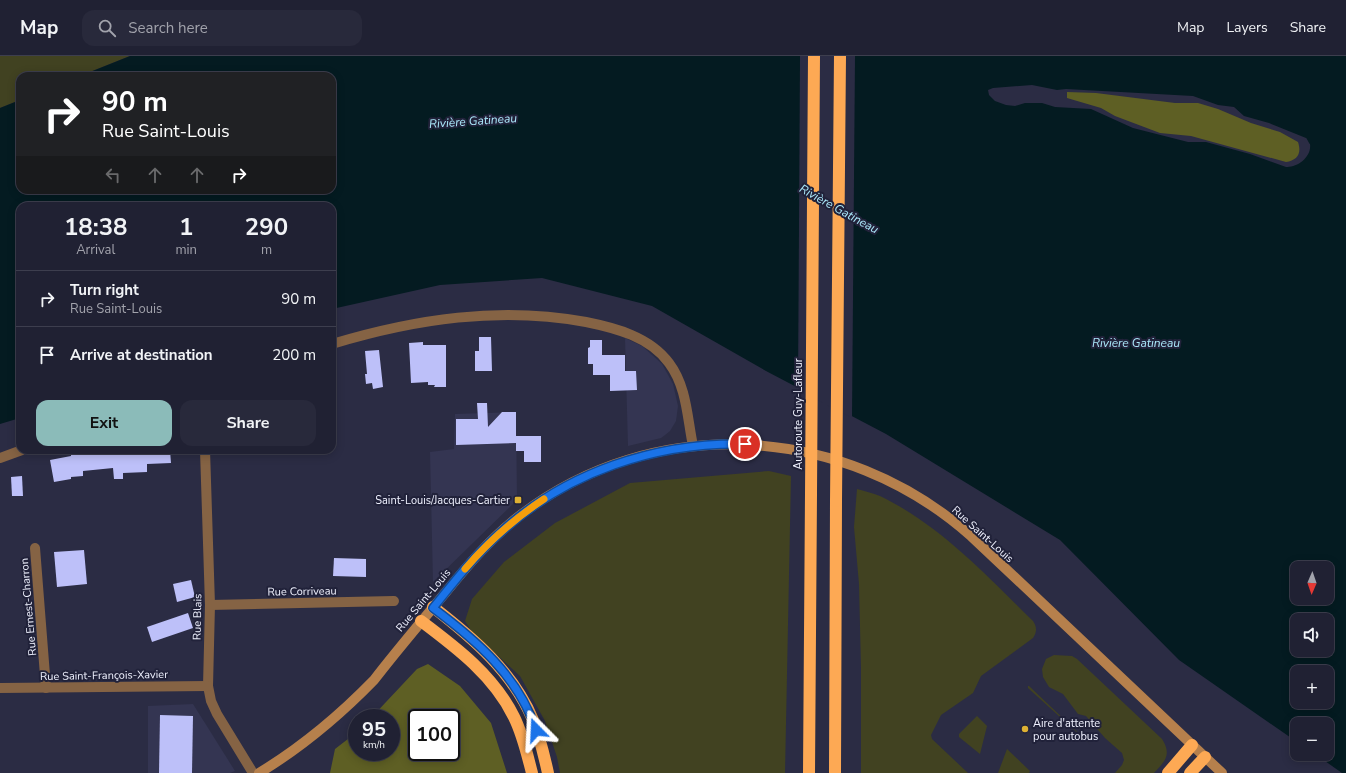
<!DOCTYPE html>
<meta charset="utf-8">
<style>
body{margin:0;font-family:"Nunito Sans",sans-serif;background:#28293b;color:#f1f3f6;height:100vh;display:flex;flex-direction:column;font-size:15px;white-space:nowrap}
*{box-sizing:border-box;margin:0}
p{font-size:13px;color:#a2a3ac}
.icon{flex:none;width:22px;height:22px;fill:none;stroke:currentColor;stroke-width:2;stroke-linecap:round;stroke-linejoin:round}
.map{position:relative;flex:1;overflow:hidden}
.details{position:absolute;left:16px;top:146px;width:320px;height:252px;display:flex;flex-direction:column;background:#202133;border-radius:12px;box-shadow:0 2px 10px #0003,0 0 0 1px #3d3e4e}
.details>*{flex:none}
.banner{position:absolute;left:16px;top:16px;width:320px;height:122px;border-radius:12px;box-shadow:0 2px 10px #0003,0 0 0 1px #3d3e4e;background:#202124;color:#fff;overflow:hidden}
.needle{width:26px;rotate:182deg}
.tools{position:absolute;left:1290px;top:505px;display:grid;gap:8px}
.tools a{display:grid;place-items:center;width:44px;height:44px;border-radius:8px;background:#202133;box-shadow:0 2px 10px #0003,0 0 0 1px #3d3e4e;font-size:20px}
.speed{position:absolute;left:348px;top:653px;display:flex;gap:8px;font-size:20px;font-weight:700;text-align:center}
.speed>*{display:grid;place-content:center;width:52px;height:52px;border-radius:50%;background:#202133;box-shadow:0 2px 10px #0003,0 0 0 1px #3d3e4e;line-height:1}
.speed small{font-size:10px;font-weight:400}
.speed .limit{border:2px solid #111;border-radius:6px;background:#fff;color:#111}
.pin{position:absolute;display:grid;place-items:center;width:34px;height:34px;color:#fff;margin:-17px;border:2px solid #fff;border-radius:50%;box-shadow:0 1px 4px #0007}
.me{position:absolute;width:44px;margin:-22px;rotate:339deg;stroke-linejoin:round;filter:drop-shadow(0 0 3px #0008)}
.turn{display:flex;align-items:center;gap:14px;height:84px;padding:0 20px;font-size:18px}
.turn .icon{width:52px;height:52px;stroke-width:2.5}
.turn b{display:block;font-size:28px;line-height:34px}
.lanes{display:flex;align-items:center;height:38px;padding:0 20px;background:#0003;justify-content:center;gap:20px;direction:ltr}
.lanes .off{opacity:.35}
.eta{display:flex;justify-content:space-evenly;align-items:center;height:68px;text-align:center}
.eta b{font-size:24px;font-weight:700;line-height:28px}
.primary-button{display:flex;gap:8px;margin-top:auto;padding:8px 20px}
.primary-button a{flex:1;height:46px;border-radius:12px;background:#8bbbb9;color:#111;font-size:16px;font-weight:700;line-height:46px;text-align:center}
.primary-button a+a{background:#28293b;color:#f1f3f6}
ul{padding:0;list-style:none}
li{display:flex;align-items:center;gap:12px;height:56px;padding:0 20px;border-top:1px solid #3d3e4e}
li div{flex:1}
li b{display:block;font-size:15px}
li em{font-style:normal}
header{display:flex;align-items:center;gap:24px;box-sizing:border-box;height:56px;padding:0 20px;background:#202133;border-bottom:1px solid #3d3e4e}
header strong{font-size:19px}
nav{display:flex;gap:22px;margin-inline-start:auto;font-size:14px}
.search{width:280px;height:36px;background:#28293b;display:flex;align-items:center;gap:10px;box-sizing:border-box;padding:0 14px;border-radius:12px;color:#a2a3ac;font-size:15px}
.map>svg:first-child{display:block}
.built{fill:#343552}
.green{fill:#414221}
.forest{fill:#5e5f24;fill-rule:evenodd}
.water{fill:#041b21;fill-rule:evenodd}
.pier{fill:#2b2c44}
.building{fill:#bdc0f9}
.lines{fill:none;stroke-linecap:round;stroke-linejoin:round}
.minor{stroke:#856344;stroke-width:10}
.secondary{stroke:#b6804c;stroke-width:10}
.motorway{stroke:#fda954;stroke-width:12}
.motorway-bridge{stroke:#fda954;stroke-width:12}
.route-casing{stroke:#114b97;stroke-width:10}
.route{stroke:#1a73e8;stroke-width:7}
.slow{stroke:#f59e0b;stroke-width:7}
.poi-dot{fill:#deb133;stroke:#21223a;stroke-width:1.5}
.labels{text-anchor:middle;stroke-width:4;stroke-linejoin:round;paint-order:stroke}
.street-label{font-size:11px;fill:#eff1fe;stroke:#21223a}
.poi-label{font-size:11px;fill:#eff1fe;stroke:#21223a;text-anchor:end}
.water-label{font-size:12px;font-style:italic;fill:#abe8fa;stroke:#21223a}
</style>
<header>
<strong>Map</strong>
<div class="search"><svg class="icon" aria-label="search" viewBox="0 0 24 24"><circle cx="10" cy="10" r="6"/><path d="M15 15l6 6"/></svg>Search here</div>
<nav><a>Map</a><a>Layers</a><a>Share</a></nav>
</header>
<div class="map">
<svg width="1346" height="717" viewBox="0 0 1346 717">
<rect width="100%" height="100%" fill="#2b2c44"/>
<g class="built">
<path d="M625 282 642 290 662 308 673 328 678 350 676 365 670 375 665 379 661 382 628 390Z"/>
<path d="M516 356 517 444 433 526 430 396 454 393 455 358Z"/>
<path d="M193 648 235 715 230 717H148V650Z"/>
</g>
<g class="green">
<path d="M0 0H130L80 20H20V44L0 52Z"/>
<path d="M769 415 791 420 785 717H560L557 701 545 665 520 620 472 576 465 565 472 543 504 506 555 467 630 427Z"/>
<path d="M857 433C864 435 873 437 880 440 940 469 986 519 1033 565 1037 571 1037 576 1033 582L981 620 973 637 941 659 931 679 932 683 968 717H861V613L859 528 854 471Z"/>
<path d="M1054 599 1072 600 1077 603 1162 683C1172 699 1165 705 1154 717H1115L1122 709 1124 704 1122 697 1105 682 1086 660 1078 658 1063 638 1049 631 1043 621 1042 613 1046 603Z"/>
<path d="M1028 630H1029L1091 689 1028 632Z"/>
<path d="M977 660 987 670 980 698 959 681V678Z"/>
<path d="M1007 693 1030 715 1029 717H998Z"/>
</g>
<g class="forest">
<path d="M1067 36 1096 37 1175 47H1198L1218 53 1251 67 1280 76 1298 86C1302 98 1297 104 1286 106L1191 80 1160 77 1115 60 1101 52 1067 42Z"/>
<path d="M428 608 460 630 491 667 507 717H330L335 693 357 676V696H391V662H371L417 613ZM417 662H451V696H417Z"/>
</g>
<path class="water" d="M130 0H1346V717H1342L1315 698H1327V668H1297V686L1179 604 1060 484 886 378 766 315 652 250 542 222 440 229 332 253V150H20V362L0 368V52L20 44V134H332V20H80ZM1032 29 1057 34 1066 33 1193 40 1218 49 1234 51 1244 60 1269 67 1306 82C1307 82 1309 88 1310 88 1312 101 1297 112 1286 111L1250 98 1206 86H1188L1133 72 1091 53 1055 51 1042 47H1025L1015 50 1006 49 995 45 989 39 988 34 993 32ZM1297 512H1327V542H1297ZM1297 564H1327V594H1297ZM1297 616H1327V646H1297Z"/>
<path class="pier" d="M800 0H855L852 362 798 334Z"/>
<g class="building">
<path d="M479 281H491L492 315H475V295H479Z"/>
<path d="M590 284H602V299H625V315H636L637 334 610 335V319H593V308H588V292L590 291Z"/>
<path d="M423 286V289H446V331H434L435 329H428V326L411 327 409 287Z"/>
<path d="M379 294 383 331 373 333 372 327 366 328 365 318H367L365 295Z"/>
<path d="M477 347H487L488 371 502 356H516V387L456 389V363H478Z"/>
<path d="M516 380H541V406H524V395H516Z"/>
<path d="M94 394H170L171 407 147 408V416L123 417V423H114L113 412 83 415V420L71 421V423L54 426 50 404 71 400V395Z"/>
<path d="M22 420 23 440H12L11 421Z"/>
<path d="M84 494 87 528 57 531 54 496Z"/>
<path d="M334 502 366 503V521L333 520Z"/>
<path d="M191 524 195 541 177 546 173 528Z"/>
<path d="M188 557 193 572 152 586 147 571Z"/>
<path d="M160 659 193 660 192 717H159Z"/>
</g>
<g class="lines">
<g class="minor">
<path d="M332 288C415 263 500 250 586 266 616 272 650 281 669 307 687 331 687 361 693 390"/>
<path d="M205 394 210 549 208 630 211 645 217 658 253 717"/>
<path d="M0 402 22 394"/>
<path d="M35 492 46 632"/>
<path d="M210 549 394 545"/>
<path d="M0 632 208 630"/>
</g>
<path class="secondary" d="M259 717C302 691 339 660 374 624 397 594 422 565 446 536 468 509 490 483 518 461 653 356 844 367 971 480L1222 717"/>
<g class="motorway">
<path d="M433 551C473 582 513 616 533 664 540 681 544 699 548 717"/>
<path d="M421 565C457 592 494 620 514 661 523 679 527 698 532 717"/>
<path d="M809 717 811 438"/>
<path d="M835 717 836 445"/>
<path d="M1168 717 1192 689"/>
<path d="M1190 717 1205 701"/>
</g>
<g class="motorway-bridge">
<path d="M811 438 814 0"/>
<path d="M836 445 840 0"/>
</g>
</g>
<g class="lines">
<defs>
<path id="route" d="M536 674C519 621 476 584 433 552 454 526 475 499 500 477 566 416 656 386 745 388"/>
</defs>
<use href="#route" class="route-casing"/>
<use href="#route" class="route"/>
<path class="slow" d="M465 513C488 486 514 463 544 443"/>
</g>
<g class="poi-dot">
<rect x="514" y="440" width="8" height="8" rx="2"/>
<circle cx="1025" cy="673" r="4"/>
</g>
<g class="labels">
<g class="street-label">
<text transform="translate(798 358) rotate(-90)" y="4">Autoroute Guy-Lafleur</text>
<text transform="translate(983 478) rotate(42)" y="4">Rue Saint-Louis</text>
<text transform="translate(302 535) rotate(-1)" y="4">Rue Corriveau</text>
<text transform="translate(423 544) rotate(-50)" y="4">Rue Saint-Louis</text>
<text transform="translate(28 551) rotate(-95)" y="4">Rue Ernest-Charron</text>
<text transform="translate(197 561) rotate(-89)" y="4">Rue Blais</text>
<text transform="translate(104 619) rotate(-1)" y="4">Rue Saint-François-Xavier</text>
</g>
<g class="poi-label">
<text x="510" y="448">Saint-Louis/Jacques-Cartier</text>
<text x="1033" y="671" text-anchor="start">Aire d'attente<tspan x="1033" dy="13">pour autobus</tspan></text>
</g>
<g class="water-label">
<text transform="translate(473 65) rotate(-4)" y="4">Rivière Gatineau</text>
<text transform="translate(839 153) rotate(29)" y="4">Rivière Gatineau</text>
<text x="1136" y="291">Rivière Gatineau</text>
</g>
</g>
</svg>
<div class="tools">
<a><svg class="needle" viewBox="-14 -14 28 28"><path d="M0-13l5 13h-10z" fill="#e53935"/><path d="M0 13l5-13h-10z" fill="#a2a3ac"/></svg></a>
<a><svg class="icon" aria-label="sound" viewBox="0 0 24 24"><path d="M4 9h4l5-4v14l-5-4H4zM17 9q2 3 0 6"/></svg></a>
<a>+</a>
<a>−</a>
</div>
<div class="speed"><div>95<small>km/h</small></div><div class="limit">100</div></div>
<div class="pin" style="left:745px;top:388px;background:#d93025"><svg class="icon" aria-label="arrive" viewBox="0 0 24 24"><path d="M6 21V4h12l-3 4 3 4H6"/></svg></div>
<svg class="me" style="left:536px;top:674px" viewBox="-20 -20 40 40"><path d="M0-17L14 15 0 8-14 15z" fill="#1a73e8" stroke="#fff" stroke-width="4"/></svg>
<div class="banner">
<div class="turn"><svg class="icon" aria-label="right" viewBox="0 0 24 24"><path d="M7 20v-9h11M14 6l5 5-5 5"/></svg><div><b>90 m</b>Rue Saint-Louis</div></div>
<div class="lanes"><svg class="icon off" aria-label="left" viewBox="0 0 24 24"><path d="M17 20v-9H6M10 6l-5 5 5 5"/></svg><svg class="icon off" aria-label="ahead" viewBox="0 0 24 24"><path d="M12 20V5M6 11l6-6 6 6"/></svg><svg class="icon off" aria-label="ahead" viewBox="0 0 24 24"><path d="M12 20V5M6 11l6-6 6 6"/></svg><svg class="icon" aria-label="right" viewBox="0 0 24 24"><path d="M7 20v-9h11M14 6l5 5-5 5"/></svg></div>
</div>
<section class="details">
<div class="eta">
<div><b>18:38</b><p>Arrival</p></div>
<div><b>1</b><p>min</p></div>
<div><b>290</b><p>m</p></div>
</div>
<ul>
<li><svg class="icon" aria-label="right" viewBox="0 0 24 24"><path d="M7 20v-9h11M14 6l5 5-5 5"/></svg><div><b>Turn right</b><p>Rue Saint-Louis</p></div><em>90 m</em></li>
<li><svg class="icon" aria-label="arrive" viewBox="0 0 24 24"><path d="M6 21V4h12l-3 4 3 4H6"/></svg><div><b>Arrive at destination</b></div><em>200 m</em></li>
</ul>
<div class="primary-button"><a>Exit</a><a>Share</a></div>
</section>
</div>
